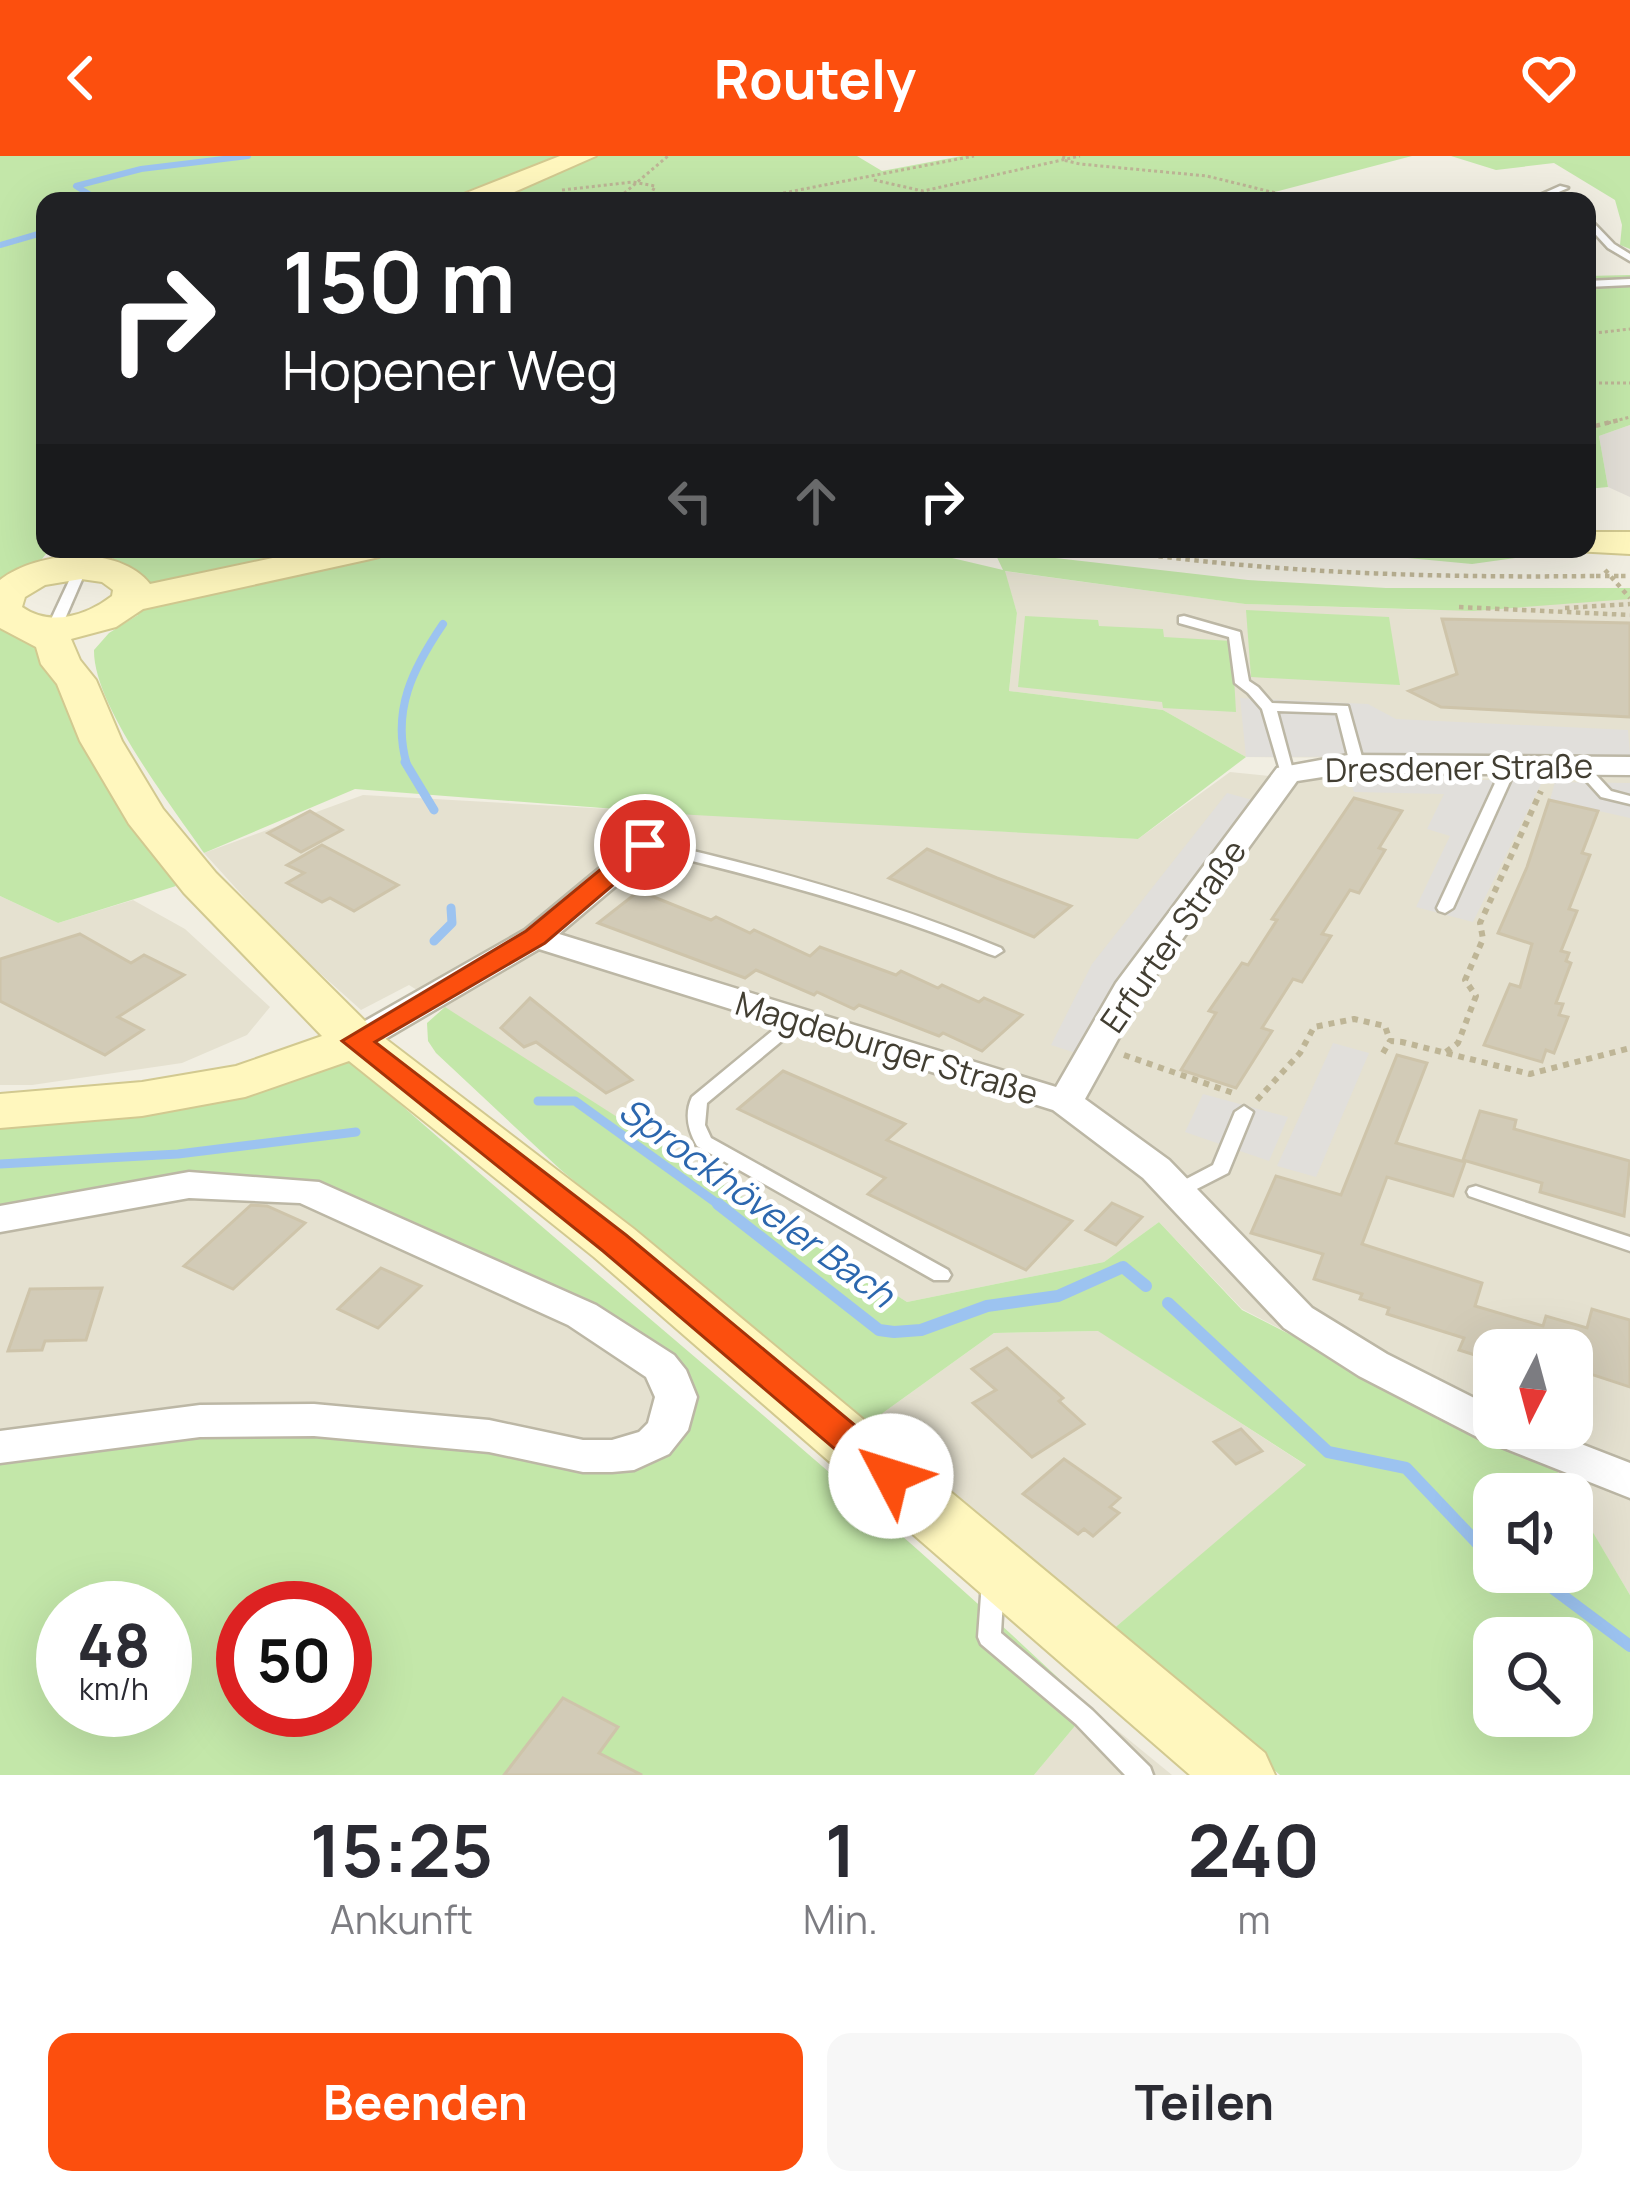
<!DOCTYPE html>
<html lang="de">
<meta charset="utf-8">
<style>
body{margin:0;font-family:Manrope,sans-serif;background:#f7f7f7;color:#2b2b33;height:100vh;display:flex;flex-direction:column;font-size:45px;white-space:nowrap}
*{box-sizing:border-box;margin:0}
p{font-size:39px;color:#7c7c81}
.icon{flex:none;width:66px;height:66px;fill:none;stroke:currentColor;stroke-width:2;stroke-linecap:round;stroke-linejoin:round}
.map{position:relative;height:1619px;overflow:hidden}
.sheet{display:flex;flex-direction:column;background:#fff;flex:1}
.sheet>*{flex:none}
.banner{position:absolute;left:36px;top:36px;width:1560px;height:366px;border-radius:24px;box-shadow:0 12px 48px #0002;background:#202124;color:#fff;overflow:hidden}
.needle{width:78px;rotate:186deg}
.fabs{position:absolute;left:1473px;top:1173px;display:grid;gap:24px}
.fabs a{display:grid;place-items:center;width:120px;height:120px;border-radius:24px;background:#fff;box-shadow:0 12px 48px #0002;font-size:60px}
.speed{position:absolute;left:36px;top:1425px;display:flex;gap:24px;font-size:60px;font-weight:700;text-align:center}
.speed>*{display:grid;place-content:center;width:156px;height:156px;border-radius:50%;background:#fff;box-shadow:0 12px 48px #0002;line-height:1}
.speed small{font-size:30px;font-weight:400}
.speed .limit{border:18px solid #d22;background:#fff;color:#111}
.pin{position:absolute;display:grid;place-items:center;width:102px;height:102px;color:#fff;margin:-51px;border:6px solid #fff;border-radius:50%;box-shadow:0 3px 12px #0007}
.me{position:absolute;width:132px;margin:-66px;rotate:310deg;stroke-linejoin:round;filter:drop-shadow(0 0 9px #0008)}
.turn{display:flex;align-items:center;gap:42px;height:252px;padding:0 48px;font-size:54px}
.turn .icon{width:156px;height:156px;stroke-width:2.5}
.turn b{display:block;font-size:84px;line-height:102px}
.lanes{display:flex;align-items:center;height:114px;padding:0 48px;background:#0003;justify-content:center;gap:60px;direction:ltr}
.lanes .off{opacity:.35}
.eta{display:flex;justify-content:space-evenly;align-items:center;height:204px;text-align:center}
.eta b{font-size:72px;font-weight:700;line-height:84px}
.button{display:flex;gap:24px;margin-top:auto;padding:24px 48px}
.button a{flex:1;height:138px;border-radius:24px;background:#fc4f0e;color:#fff;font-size:48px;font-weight:700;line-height:138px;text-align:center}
.button a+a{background:#f7f7f7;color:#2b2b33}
header{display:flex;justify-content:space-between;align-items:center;height:156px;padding:0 48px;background:#fc4f0e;color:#fff;font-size:54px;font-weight:700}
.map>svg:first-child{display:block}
.residential{fill:#e5e1d0;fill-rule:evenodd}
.industrial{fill:#e3dfd7}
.green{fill:#c3e7a9;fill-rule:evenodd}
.parking{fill:#e1dfdb}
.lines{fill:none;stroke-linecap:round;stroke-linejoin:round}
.stream-far3{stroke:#9cc3f0;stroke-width:6}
.stream-far2{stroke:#9cc3f0;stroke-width:8}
.stream-far1{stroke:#9cc3f0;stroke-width:9}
.stream{stroke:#9cc3f0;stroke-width:12}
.building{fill:#d2cbb7;stroke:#cec4aa;stroke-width:3}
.lane-casing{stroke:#bcb7a5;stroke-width:5}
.street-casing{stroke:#bcb7a5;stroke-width:5}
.secondary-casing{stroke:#d2c990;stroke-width:4}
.path-far2{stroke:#beb596;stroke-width:3;stroke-dasharray:3 3;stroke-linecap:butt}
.path-far1{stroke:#beb596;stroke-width:4.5;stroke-dasharray:4.5 4.5;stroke-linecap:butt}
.path{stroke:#beb596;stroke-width:6;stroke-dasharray:6 6;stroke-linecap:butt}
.lane{fill:#fff;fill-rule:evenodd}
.street{fill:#fff;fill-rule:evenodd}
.secondary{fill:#fff7be;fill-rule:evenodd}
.path-bridge{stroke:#beb596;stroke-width:4.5;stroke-dasharray:4.5 4.5;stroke-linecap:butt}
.route{fill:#fc4f0e;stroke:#a43309;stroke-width:3}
.labels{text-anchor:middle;stroke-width:10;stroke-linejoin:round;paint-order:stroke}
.street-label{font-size:33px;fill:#423e32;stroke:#fff}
.water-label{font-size:36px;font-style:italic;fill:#2c67ae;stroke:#fff}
</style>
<header><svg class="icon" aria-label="back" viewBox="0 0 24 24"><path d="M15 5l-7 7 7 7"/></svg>Routely<svg class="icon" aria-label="heart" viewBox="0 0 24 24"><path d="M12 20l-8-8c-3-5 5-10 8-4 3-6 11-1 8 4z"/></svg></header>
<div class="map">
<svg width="1630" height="1619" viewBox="0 0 1630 1619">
<rect width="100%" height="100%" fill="#f1eee2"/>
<g class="residential">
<path d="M1004 415 1246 448 1431 454 1630 442V603L1246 601 1163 554 1009 535 1017 457Z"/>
<path d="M1230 616 1301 623 1630 622V1439L1556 1315 1242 1153 1159 1066 1104 1106 907 1146 409 829 361 854 282 783 204 697 363 639 1138 683ZM1494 1194H1572V1272H1494Z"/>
<path d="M0 740 58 767 133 744 185 773 270 851 247 879 182 907 32 929H0Z"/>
<path d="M188 1034 302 1040 579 1163 654 1214 666 1255 629 1293 0 1285V1067Z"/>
<path d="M1099 1175 1307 1310 1111 1475 866 1269 994 1177Z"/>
<path d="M1090 1552 1172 1619H1034Z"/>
</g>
<path class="industrial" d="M1630 269V341L1608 331 1599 280Z"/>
<g class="green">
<path d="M0 0H573L461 45H45V393H50L34 413 0 430Z"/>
<path d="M593 0H857L882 15 962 0H1412L1263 39 1288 45H480Z"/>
<path d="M1451 0H1630V93L1620 89 1622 69 1615 44 1554 7 1496 14Z"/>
<path d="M1630 119V269L1599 280 1608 331 1587 333V120Z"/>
<path d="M94 393H914L1003 414 994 395 1248 424 1386 432H1630V443L1473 455 1245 448 1005 415 1017 457 1009 535 1163 554 1246 601 1138 683 694 659 355 633 204 697C171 649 93 549 94 494L109 477 138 459V416Z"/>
<path d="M1312 393H1581L1472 408Z"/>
<path d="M1246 454 1389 461 1400 529 1251 521Z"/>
<path d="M1025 460 1098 464 1099 470 1163 473 1164 481 1232 485 1236 556 1163 552 1162 546 1018 531Z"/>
<path d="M0 473 38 489 85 589 176 730 58 767 0 740Z"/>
<path d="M445 851 907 1146 1104 1106 1159 1066 1242 1154 1557 1315 1570 1338H1494V1416H1572V1341L1630 1439V1619H1280L1111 1475 1306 1309 1098 1175 994 1177 866 1269 561 1014 436 897 428 885 427 867ZM1494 1482H1572V1560H1494Z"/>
<path d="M349 903C594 1121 852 1325 1090 1552L1034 1619H0V1297L198 1271 639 1302 678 1224 309 1029 0 1053V967ZM63 1452H165V1554H63ZM243 1452H345V1554H243Z"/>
</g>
<g class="parking">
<path d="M1240 542 1368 548 1396 563 1628 574 1630 599 1246 601Z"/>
<path d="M1350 624H1543L1473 766 1416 751 1450 680 1427 673 1444 638 1354 636Z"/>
<path d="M1555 626 1630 627V662L1550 644Z"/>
<path d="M1227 637 1256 645 1151 779 1079 898 1051 889 1092 808Z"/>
<path d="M1333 887 1369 897 1316 1021 1277 1010Z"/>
<path d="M1203 938 1288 961 1269 1005 1185 976Z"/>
</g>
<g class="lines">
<g class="stream-far3">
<path d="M100 45 76 30 141 13 248 0"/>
<path d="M0 89 45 76"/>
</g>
<path class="stream-far2" d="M407 609C391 555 413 512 443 468"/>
<g class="stream-far1">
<path d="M405 606 434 654"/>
<path d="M434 785 452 767 451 752"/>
<path d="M538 945H575L722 1051"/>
<path d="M0 1008 178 998 356 976"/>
</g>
<g class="stream">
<path d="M718 1048 879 1174 894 1176 921 1174 987 1150 1058 1140 1123 1111 1146 1130"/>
<path d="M1168 1147 1328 1296 1406 1312 1482 1392 1494 1398"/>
<path d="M1531 1416 1630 1490"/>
</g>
</g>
<g class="building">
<path d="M1442 463 1630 467V561L1441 551 1409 535 1457 518Z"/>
<path d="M1354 642 1402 655 1379 692 1385 694 1359 737 1350 734 1322 778 1331 780 1302 826 1293 823 1262 872 1272 875 1236 932 1181 914 1216 857 1209 855 1242 807 1248 809 1277 764 1272 763Z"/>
<path d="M1549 644 1598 655 1582 697 1590 699 1569 753 1577 755 1561 795 1569 797 1566 805 1571 807 1556 847 1563 848 1559 859 1568 861 1554 897 1546 894 1542 906 1484 889 1510 828 1520 831 1532 788 1498 777 1527 711Z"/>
<path d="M310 655 342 674 301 696 268 677Z"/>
<path d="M322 689 398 729 354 755 330 742 322 746 287 727 304 717 287 709Z"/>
<path d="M927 693 997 722 1071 750 1034 781 889 722Z"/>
<path d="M639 735 711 764 716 761 750 777 754 774 810 800 820 791 896 819 901 815 938 832 942 829 979 846 984 842 1022 859 982 895 943 877 939 880 859 849 854 853 817 836 814 839 756 814 745 822 598 767Z"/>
<path d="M80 778 131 807 144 799 184 819 118 861 143 874 105 899 0 845V803Z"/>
<path d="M530 842 632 924 606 937 536 886 524 891 501 872Z"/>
<path d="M1397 899 1427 907 1396 987 1465 1006 1453 1040 1387 1021 1362 1088 1482 1127 1475 1150 1543 1170 1546 1160 1587 1172 1592 1153 1630 1164V1231L1572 1212V1194H1494V1205L1459 1194 1464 1182 1387 1158 1389 1152 1360 1143 1362 1138 1314 1123 1323 1098 1251 1077 1276 1020 1341 1039Z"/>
<path d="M783 915 905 968 887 984 1072 1065 1026 1114 868 1038 885 1022 738 953Z"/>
<path d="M1480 955 1516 964 1514 973 1630 1005 1624 1060 1540 1036 1542 1027 1463 1004Z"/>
<path d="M1112 1047 1142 1061 1116 1089 1086 1074Z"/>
<path d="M251 1049 267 1050 305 1067 233 1133 184 1110Z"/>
<path d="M381 1112 421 1130 378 1172 338 1153Z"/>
<path d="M102 1132 86 1184 45 1185 42 1194 8 1195 30 1133Z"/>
<path d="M1007 1192 1063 1242 1059 1245 1084 1268 1032 1301 973 1247 996 1234 972 1213Z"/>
<path d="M1241 1273 1262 1295 1236 1308 1214 1286Z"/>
<path d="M1064 1303 1120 1342 1110 1351 1119 1357 1093 1380 1084 1373 1078 1378 1023 1338Z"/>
<path d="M563 1542 618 1571 599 1597 642 1619H504Z"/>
</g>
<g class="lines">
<defs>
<g id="lane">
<path d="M1560 30 1568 32 1554 38 1563 45H1552L1542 38Z"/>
<path d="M1587 60 1614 88 1630 98V105L1608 92 1587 69Z"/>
<path d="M1630 123V129L1587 131V125Z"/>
<path d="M81 408 87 412 61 472 59 475H49L47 472 75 412Z"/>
<path d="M1184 460 1240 476 1249 525 1258 531 1272 547 1348 550 1364 608 1362 611 1357 612 1350 608 1337 557 1277 555 1294 618 1292 621H1282L1262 553 1248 537 1235 527 1229 481 1179 467V461Z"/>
<path d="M1510 606 1517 610 1453 752 1445 757 1439 755 1437 752 1503 610Z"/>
<path d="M1580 606 1585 607 1611 635 1630 640V648L1601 641 1573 610Z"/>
<path d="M645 684C767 711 885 744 1001 792L1003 795 995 800 989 798C875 751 759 721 640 692L637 689Z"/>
<path d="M795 860 801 861 804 865 801 869 707 947 705 969 711 982 948 1114 951 1119 948 1124H934L697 990C688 974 684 958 692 941L789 861Z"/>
<path d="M1244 950 1253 956 1228 1017 1183 1040H1169L1167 1036 1169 1032 1213 1009 1235 956Z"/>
<path d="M1476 1030 1630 1081V1095L1469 1040 1467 1036 1469 1032Z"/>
<path d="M993 1417 1001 1420 1004 1426 1001 1477 1092 1554 1150 1611 1153 1619H1125L1076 1568 981 1488 978 1481 982 1426 985 1420Z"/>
</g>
<g id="street">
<path d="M1348 599 1630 601V619L1348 617 1297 625 1144 836 1085 943 1169 1004 1312 1152 1387 1198 1494 1252V1272H1540L1630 1307V1342L1481 1283 1359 1220 1284 1172 1143 1022 1053 954 539 793 368 893H344L339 885 344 877 525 774 653 668 664 665 679 674 675 680 559 778 1056 931 1116 827 1277 612Z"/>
<path d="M189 1016 319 1026 596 1149 674 1199 686 1214 697 1241 688 1274 669 1298 634 1314 612 1316H583L489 1296 314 1280 200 1281 0 1307V1275L200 1249 314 1248 489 1264 583 1284H612L639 1276 648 1267 655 1241 646 1221 568 1169 300 1047 189 1042 0 1076V1050Z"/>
</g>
<g id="secondary">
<path d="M560 0H596L494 45H457L461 39Z"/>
<path d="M1587 376H1630V398L1574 395 1587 393Z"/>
<path d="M315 393H384L379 401 366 404 143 453 116 471 71 483 80 504 96 524 122 585 163 653 216 717 374 874 634 1073 1265 1597 1275 1619H1190L594 1101 349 905 245 941 142 960 0 972V938L142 926 236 910 322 880 184 737 129 668 80 585 57 528 41 508 36 491 0 472V424C38 395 118 388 150 428ZM81 423 102 426 113 434 112 440C86 460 50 471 22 451L25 441 45 429Z"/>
</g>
</defs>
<use href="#lane" class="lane-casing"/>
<use href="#street" class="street-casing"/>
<use href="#secondary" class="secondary-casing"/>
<g class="path-far2">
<path d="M1064 0 1063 4 1080 8 1207 20 1308 45"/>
<path d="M874 24 923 35 1080 0"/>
<path d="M562 34 633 26 655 30 648 45"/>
<path d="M615 45 668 0"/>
<path d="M742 45 974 0"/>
<path d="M885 45 917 37"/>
<path d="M1587 178 1630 173"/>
<path d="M1587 227H1630"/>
<path d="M1608 267 1630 261"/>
</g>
<g class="path-far1">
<path d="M1587 272 1619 264"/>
<path d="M1105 393C1268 417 1431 422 1596 420"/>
<path d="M1605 414 1630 442"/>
<path d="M1621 420H1630"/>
<path d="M1459 451 1630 459"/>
<path d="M1565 452 1630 448"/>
</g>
<g class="path">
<path d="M1446 896 1458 887 1476 840 1465 824 1483 783 1480 767 1541 635"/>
<path d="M1383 897 1390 885 1402 886 1530 918 1630 892"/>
<path d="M1124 899 1236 938"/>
<path d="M1257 944 1300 897 1314 871 1354 863 1385 870 1390 885"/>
</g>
<use href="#lane" class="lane"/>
<use href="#street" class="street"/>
<use href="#secondary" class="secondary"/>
<path class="path-bridge" d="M1596 420H1621"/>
</g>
<path class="route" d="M645 681 654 684 658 689 654 694 545 787 375 886 626 1079 904 1310 909 1320 904 1330 891 1334 878 1330 603 1095 342 885 526 775 636 684Z"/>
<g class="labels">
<g class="street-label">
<text transform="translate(1459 612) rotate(-1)" y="12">Dresdener Straße</text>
<text transform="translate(1173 780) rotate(-55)" y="12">Erfurter Straße</text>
<text transform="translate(887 892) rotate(17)" y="12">Magdeburger Straße</text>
</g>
<g class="water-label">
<text transform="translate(757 1046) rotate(36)" y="13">Sprockhöveler Bach</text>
</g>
</g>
</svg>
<div class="fabs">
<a><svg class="needle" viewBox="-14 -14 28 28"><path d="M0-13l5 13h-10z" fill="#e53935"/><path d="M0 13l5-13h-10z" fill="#7c7c81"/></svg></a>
<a><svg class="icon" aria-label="sound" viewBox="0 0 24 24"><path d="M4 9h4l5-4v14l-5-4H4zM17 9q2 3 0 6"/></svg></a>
<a><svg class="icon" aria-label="search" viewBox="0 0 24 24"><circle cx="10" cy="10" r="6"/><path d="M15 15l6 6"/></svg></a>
</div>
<div class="speed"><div>48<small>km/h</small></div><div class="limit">50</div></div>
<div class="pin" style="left:645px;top:689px;background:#d93025"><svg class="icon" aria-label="arrive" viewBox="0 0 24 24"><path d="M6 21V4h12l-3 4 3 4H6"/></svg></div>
<svg class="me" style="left:891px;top:1320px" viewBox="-20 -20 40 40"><circle r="19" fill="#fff"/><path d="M0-13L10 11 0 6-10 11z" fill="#fc4f0e"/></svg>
<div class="banner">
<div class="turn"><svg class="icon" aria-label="right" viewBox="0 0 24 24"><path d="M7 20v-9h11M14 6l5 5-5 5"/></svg><div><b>150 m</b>Hopener Weg</div></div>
<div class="lanes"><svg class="icon off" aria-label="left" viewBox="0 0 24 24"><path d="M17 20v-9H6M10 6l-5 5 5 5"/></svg><svg class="icon off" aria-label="ahead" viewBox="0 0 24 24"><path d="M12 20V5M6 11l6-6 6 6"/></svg><svg class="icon" aria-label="right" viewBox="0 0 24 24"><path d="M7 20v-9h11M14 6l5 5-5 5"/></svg></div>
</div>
</div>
<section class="sheet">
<div class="eta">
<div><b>15:25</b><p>Ankunft</p></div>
<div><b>1</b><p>Min.</p></div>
<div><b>240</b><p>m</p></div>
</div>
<div class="button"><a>Beenden</a><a>Teilen</a></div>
</section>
